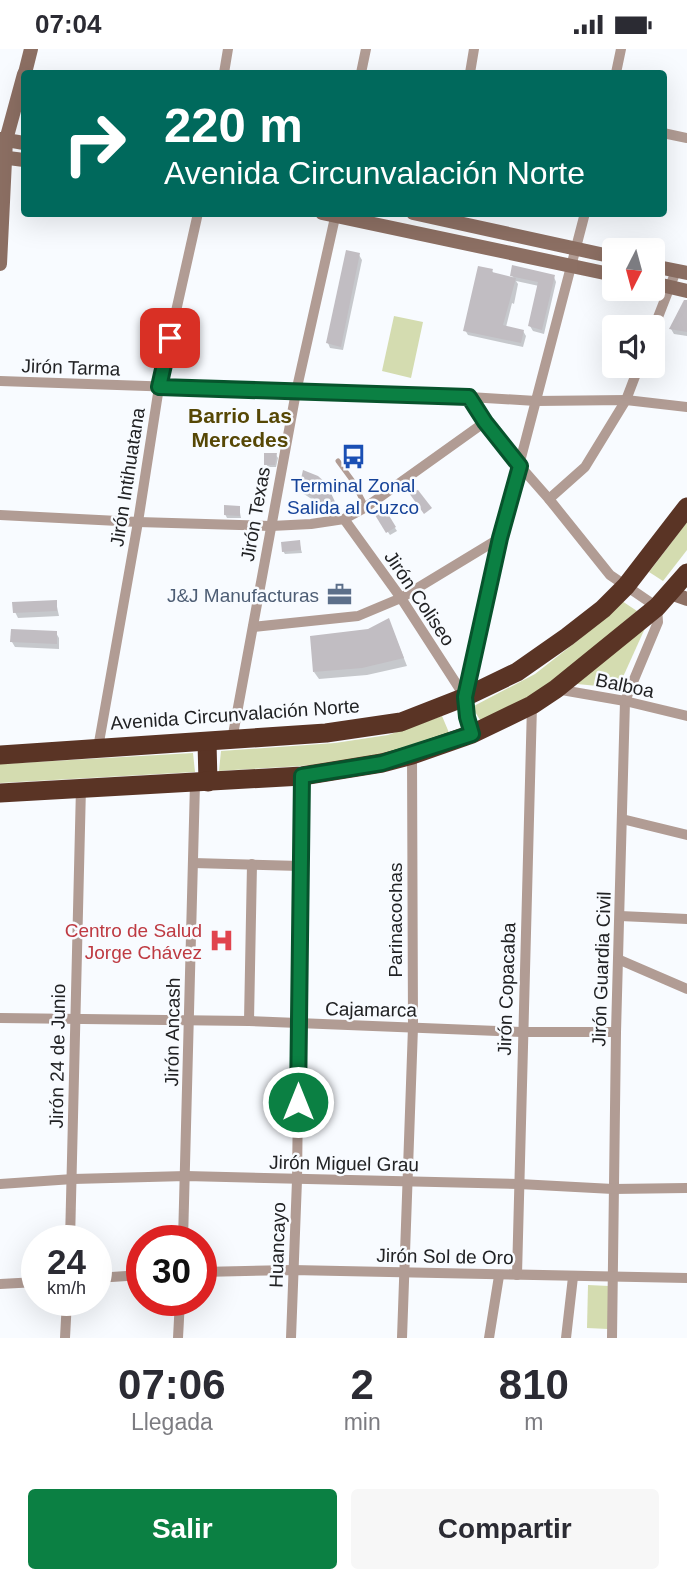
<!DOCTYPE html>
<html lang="es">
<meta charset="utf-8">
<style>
body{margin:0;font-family:Helvetica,sans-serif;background:#f7f7f7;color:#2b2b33;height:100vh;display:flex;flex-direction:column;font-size:26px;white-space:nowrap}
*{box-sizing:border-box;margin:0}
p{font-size:23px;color:#7c7c81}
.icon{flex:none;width:38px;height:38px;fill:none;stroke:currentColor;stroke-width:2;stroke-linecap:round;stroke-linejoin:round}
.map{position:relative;height:1289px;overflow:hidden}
.sheet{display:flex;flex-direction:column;background:#fff;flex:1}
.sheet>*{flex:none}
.banner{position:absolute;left:21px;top:21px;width:646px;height:147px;border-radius:7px;box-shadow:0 7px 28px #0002;background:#00695c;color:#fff;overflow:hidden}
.needle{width:46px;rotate:186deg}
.buttons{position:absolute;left:602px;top:189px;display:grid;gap:14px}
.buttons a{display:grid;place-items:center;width:63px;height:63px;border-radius:7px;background:#fff;box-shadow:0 7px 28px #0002;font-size:35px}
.speed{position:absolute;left:21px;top:1176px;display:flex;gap:14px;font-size:35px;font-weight:700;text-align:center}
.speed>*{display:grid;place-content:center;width:91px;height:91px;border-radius:50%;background:#fff;box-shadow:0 7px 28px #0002;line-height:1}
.speed small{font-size:18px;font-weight:400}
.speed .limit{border:10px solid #d22;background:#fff;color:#111}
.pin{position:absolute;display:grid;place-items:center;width:60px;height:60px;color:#fff;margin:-30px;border-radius:14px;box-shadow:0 4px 10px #0006}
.me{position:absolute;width:77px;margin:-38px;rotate:0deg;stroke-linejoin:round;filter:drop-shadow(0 0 5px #0008)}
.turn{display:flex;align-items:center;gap:24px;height:147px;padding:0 28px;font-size:32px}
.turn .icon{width:91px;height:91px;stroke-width:2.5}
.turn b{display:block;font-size:49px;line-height:60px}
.eta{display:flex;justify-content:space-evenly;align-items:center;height:119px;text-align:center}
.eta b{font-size:42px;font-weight:700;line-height:49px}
.button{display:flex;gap:14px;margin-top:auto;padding:14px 28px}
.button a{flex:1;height:80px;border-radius:7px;background:#0b8043;color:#fff;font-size:28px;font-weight:700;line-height:80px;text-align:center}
.button a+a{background:#f7f7f7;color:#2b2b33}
.status{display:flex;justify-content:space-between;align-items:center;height:49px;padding:0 35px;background:#fff;direction:ltr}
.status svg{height:19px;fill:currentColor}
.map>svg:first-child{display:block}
.green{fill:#d4dcb0}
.shadow{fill:#0003}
.building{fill:#c1bdc2}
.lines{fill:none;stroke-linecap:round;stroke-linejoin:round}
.lane{stroke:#b19c94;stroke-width:5}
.street{stroke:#b19c94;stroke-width:10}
.secondary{stroke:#8c6f63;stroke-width:14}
.highway{stroke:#5a3425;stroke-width:19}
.route-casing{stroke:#07532c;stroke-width:18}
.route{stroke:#0b8043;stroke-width:12}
.labels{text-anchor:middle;stroke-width:5;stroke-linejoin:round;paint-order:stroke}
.street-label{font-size:19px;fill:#212224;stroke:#f8fbff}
.transit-label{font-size:19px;fill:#164399;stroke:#f8fbff}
.service-label{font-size:19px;fill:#4e5e75;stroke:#f8fbff;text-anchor:end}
.health-label{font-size:19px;fill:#be3a42;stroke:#f8fbff;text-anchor:end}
.neighbourhood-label{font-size:21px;font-weight:bold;fill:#564705;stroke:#f8fbff}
</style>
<div class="status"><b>07:04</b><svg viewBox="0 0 49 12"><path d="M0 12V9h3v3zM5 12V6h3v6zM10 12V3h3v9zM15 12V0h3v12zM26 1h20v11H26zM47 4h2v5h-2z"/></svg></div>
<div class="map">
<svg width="687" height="1289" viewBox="0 0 687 1289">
<rect width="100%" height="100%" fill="#f8fbff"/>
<g class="green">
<path d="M394 267 423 273 411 329 382 322Z"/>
<path d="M687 473V501L663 532 649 523Z"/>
<path d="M622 552 637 562 585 606 536 644 482 674 472 658 535 625 581 589Z"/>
<path d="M646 577 618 639 577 635Z"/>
<path d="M442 667 450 686C433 692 416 698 398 703 340 717 278 718 219 722L221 702 335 694 388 686Z"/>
<path d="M193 704 195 723 0 734V715Z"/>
<path d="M588 1236 609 1237 608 1280 587 1279Z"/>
</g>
<g class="shadow">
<path d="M359 206 362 211 343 301 330 299 328 294Z"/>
<path d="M492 221 494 226 514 230 512 226 554 228 556 233 544 285 533 282 530 277 539 237 516 232 518 235 514 255 512 254 506 278 523 282 526 287 523 298 468 286 465 281Z"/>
<path d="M687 253V287L674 285 671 280Z"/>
<path d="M276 406 278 409 276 418H268L266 415Z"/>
<path d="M301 439 330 443 337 459 328 461 304 445Z"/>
<path d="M239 458 241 469H227L225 465Z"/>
<path d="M384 462 397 482 390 486 377 467Z"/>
<path d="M299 493 302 504 285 505 283 502Z"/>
<path d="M56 553 59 567 18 569 15 563Z"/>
<path d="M392 579 407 617 367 626 319 630 314 623Z"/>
<path d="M56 584 59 589V600L15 598 12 593Z"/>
</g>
<g class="building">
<path d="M346 201 360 204 341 298 326 294Z"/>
<path d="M512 216 555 226 542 281 528 277 538 233 510 227Z"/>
<path d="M478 217 493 220 492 223 516 229 503 276 524 281 521 294 463 282Z"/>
<path d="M684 251H687V283L669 280Z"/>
<path d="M264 404H277L275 416H264Z"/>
<path d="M303 421 318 427 327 435 335 453 324 456 299 439Z"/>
<path d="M418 441 432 459 424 465 409 444Z"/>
<path d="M224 456 240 457V467L224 466Z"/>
<path d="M385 460 396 478 386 484 375 466Z"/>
<path d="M300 491 301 501 282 503 281 493Z"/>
<path d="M57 551V562L13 564 12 553Z"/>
<path d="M389 569 404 609 362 619 313 623 310 587 368 580Z"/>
<path d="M11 580 57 582V595L10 593Z"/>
</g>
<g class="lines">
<path class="lane" d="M338 412 352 431 366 458"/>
<g class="street">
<path d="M224 24 228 0"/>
<path d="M361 24 366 0"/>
<path d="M470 24 474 0"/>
<path d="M616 24 621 0"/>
<path d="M663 84 687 89"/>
<path d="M653 281 676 222"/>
<path d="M0 332 469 348 536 352 626 351 687 358"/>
<path d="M469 348 485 373 520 417 549 450 610 526 657 558 658 573 625 652 616 983 612 1289"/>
<path d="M549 450 585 418 626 351 639 317"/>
<path d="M0 466 138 473 271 477 311 475 344 470 366 458 485 373"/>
<path d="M344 470 401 549 465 648"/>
<path d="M253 578 358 567 401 549 500 489"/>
<path d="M556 640 625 652 687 667"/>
<path d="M472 685 467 668 465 648 500 489 585 164"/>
<path d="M232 691 296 343 336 164"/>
<path d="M98 699 138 473 159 338 198 164"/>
<path d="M622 770 687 786"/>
<path d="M193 814 300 817"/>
<path d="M620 867 687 870"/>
<path d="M620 911 687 940"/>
<path d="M0 969 249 972 522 983H616"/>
<path d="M249 972 252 815"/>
<path d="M0 1135 73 1130 186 1127 519 1135 613 1140 687 1139"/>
<path d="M70 1192 81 738"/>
<path d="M183 1192 195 734"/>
<path d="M201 1223 292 1221 687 1229"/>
<path d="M517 1226 532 656"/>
<path d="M96 1229 142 1226"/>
<path d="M0 1235 37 1233"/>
<path d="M65 1289 67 1251"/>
<path d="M178 1289 180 1251"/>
<path d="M291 1289 297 1131 302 727"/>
<path d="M402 1289 413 978 412 706"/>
<path d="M489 1289 499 1227"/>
<path d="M566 1289 573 1228"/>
</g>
<g class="secondary">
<path d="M25 24 31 0"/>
<path d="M0 90 24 94"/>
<path d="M0 108 24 111"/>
<path d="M322 164 614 226"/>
<path d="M413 164 614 208"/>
<path d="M0 215 6 91 24 25"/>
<path d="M653 217 687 224"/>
<path d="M653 234 687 242"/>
<path d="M670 544 687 550"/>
</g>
<g class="highway">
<path d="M207 693 208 733"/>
<path d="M0 706 326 684 401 673 465 648 517 623 567 588 603 560 626 537 687 458"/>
<path d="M0 744 302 727 382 714 412 706 472 685 532 656 556 640 657 558 687 524"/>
</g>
</g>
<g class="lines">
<defs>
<path id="route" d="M170 289 159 338 469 348 485 373 520 417 500 489 465 648 467 668 472 685 382 714 302 727 298 1053"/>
</defs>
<use href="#route" class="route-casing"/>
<use href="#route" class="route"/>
</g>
<defs>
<symbol id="bus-bare" viewBox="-9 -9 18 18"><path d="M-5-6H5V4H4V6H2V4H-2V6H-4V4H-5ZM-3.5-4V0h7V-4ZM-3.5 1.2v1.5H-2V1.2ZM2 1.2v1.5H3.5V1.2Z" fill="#1a4fb4" stroke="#f8fbff" stroke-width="2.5" paint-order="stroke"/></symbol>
<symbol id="office-bare" viewBox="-9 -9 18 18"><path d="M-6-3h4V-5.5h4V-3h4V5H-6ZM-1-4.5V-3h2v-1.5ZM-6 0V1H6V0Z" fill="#5c6f8a" stroke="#f8fbff" stroke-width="2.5" paint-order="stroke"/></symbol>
<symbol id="hospital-bare" viewBox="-9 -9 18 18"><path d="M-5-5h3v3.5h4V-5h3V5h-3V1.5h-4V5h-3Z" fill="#e0444e" stroke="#f8fbff" stroke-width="2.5" paint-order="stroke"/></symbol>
</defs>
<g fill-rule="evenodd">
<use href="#bus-bare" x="336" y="390" width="35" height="35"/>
<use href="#office-bare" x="322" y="528" width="35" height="35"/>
<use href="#hospital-bare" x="204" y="874" width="35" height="35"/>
</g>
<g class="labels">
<g class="street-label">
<text transform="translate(71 318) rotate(2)" y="7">Jirón Tarma</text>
<text transform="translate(127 428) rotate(-81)" y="7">Jirón Intihuatana</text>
<text transform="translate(255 465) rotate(-80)" y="7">Jirón Texas</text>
<text transform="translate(420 549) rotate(56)" y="7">Jirón Coliseo</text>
<text transform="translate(625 636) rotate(12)" y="7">Balboa</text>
<text transform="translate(235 665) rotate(-4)" y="7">Avenida Circunvalación Norte</text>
<text transform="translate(395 871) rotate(-90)" y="7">Parinacochas</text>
<text transform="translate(601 920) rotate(-88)" y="7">Jirón Guardia Civil</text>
<text transform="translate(506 940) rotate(-88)" y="7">Jirón Copacaba</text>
<text transform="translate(371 960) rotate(1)" y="7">Cajamarca</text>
<text transform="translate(172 983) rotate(-89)" y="7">Jirón Ancash</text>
<text transform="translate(57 1007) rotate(-89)" y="7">Jirón 24 de Junio</text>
<text transform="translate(344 1114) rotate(1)" y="7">Jirón Miguel Grau</text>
<text transform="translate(277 1196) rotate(-88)" y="7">Huancayo</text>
<text transform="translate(445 1207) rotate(1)" y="7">Jirón Sol de Oro</text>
</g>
<g class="transit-label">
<text x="353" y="443">Terminal Zonal<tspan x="353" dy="22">Salida al Cuzco</tspan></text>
</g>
<g class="service-label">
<text x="319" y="553">J&amp;J Manufacturas</text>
</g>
<g class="health-label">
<text x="202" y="888">Centro de Salud<tspan x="202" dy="22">Jorge Chávez</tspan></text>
</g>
<g class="neighbourhood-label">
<text x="240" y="374">Barrio Las<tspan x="240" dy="24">Mercedes</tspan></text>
</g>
</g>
</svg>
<div class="buttons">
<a><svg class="needle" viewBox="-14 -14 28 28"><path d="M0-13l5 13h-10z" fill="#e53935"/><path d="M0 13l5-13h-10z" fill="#7c7c81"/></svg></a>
<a><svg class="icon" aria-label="sound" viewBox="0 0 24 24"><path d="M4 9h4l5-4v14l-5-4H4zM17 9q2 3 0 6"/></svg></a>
</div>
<div class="speed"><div>24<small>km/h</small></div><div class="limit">30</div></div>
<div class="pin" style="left:170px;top:289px;background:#d93025"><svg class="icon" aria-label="arrive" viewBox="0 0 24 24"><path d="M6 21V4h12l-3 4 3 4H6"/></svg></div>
<svg class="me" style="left:298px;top:1053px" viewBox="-20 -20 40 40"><circle r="17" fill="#0b8043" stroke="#fff" stroke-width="3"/><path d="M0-11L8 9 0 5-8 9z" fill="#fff"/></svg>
<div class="banner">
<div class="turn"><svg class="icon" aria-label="right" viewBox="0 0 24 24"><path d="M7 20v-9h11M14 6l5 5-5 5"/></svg><div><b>220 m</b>Avenida Circunvalación Norte</div></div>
</div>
</div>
<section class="sheet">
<div class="eta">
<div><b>07:06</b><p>Llegada</p></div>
<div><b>2</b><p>min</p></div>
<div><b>810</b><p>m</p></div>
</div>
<div class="button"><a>Salir</a><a>Compartir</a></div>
</section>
